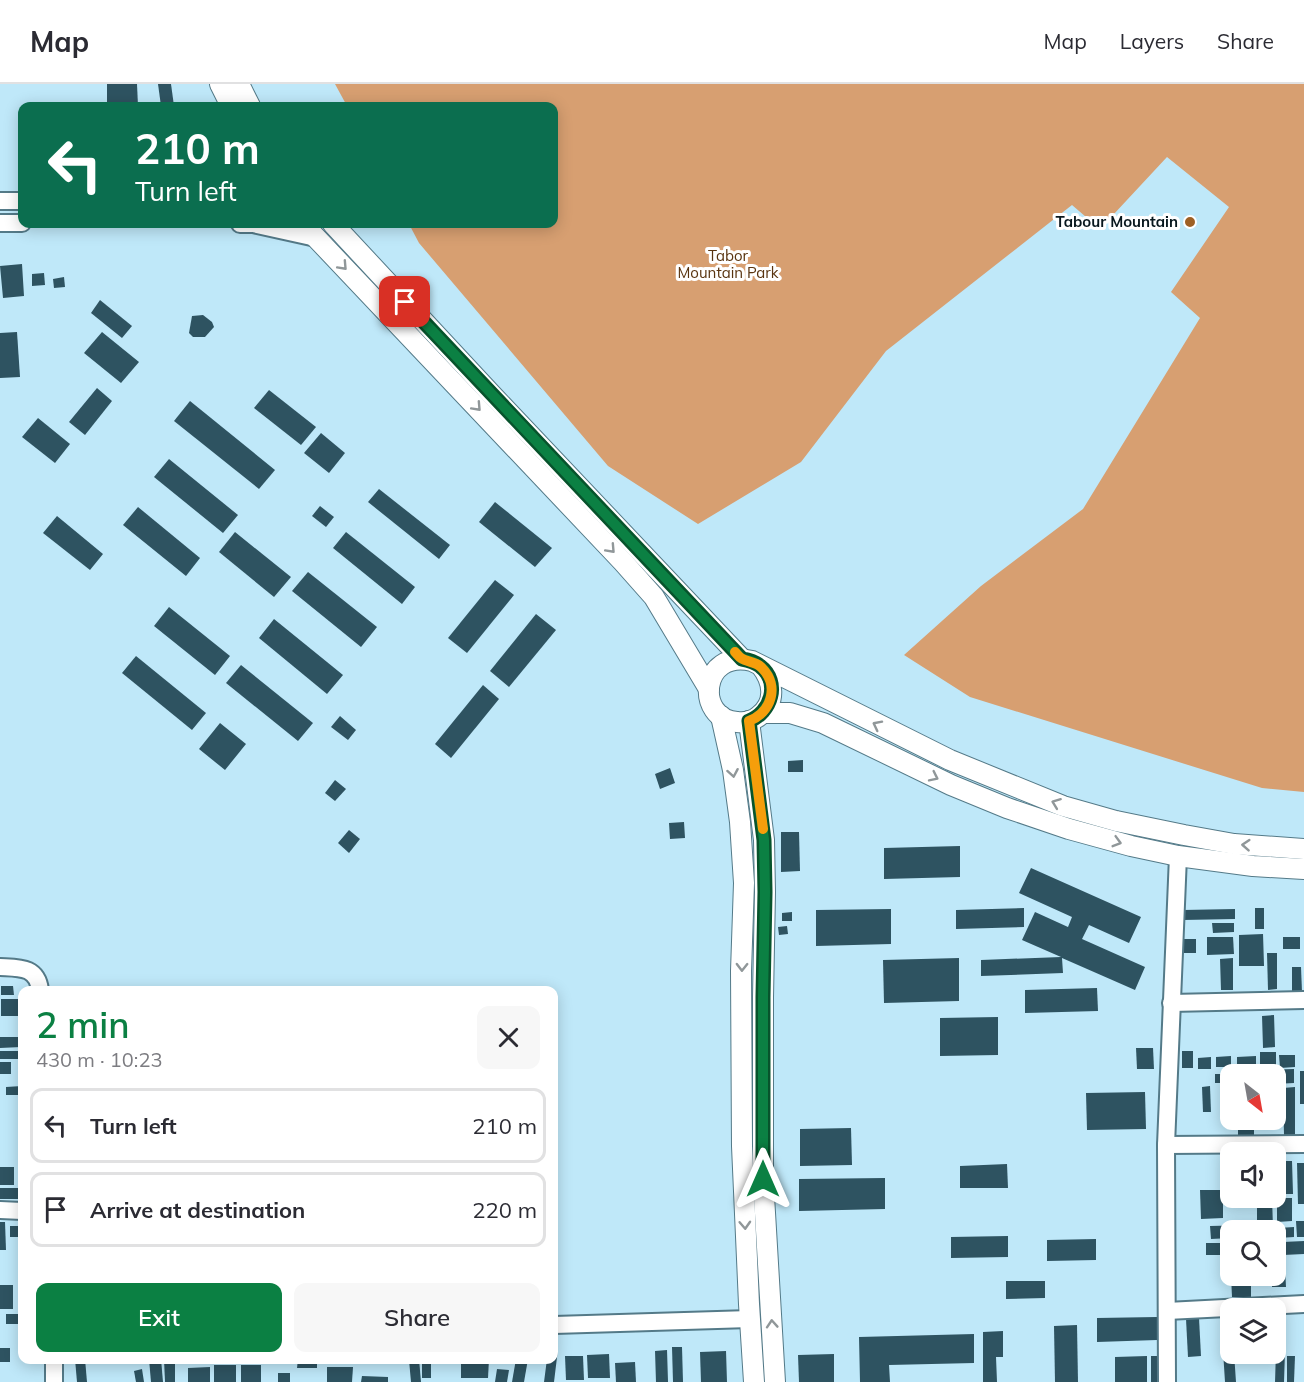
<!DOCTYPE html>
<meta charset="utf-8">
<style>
body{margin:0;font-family:Mulish,sans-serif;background:#f7f7f7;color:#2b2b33;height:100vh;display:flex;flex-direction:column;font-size:22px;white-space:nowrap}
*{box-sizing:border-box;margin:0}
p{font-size:20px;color:#7c7c81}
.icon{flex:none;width:33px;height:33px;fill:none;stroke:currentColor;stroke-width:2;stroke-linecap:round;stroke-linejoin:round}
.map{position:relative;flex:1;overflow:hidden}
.drawer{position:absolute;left:18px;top:902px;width:540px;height:378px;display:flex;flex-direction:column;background:#fff;border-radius:12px;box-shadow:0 3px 15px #0003}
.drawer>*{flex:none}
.banner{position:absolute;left:18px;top:18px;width:540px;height:126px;border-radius:12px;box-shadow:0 3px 15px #0003;background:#0b6e4f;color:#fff;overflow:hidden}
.needle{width:39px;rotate:149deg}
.controls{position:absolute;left:1220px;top:980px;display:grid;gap:12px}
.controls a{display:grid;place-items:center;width:66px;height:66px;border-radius:12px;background:#fff;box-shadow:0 3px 15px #0003;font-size:30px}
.pin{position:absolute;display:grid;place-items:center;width:51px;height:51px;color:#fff;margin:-26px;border-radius:12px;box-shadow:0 3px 9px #0006}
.me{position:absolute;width:66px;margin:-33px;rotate:0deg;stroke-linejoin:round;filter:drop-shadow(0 0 4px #0008)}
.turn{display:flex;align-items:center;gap:21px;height:126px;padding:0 18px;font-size:27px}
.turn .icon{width:78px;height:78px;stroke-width:2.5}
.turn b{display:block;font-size:42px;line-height:51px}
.round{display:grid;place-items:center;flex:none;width:63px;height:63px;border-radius:12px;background:#f7f7f7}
.head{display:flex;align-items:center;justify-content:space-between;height:102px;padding:0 18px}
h1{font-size:36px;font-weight:600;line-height:45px;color:#0b8043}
.primary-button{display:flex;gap:12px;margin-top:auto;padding:12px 18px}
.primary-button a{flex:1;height:69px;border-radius:12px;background:#0b8043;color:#fff;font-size:24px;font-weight:600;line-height:69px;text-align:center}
.primary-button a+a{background:#f7f7f7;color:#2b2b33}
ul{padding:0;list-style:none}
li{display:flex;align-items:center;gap:18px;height:75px;margin:0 12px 9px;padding:0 6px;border:3px solid #e1e1e2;border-radius:12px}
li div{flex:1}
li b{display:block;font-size:22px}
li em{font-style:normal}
header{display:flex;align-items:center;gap:36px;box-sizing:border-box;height:84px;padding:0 30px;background:#fff;border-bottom:2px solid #e1e1e2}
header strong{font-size:28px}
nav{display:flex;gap:33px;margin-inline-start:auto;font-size:21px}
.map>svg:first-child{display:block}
.forest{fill:#d79f71}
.building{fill:#2e5361}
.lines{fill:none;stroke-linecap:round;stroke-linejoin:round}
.minor-casing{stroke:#547a88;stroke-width:20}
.tertiary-casing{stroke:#547a88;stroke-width:22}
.minor{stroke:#fff;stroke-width:16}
.tertiary{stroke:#fff;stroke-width:20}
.oneway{stroke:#909799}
.route-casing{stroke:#07532c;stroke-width:15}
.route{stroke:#0b8043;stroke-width:10}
.slow{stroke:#f59e0b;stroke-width:10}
.poi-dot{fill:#9e6025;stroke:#fff;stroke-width:2}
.labels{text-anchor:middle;stroke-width:6;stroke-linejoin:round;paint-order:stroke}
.poi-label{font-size:15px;font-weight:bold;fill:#08171d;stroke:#fff;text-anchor:end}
.park-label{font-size:15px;fill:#593410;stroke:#fff}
</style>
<header>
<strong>Map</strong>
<nav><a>Map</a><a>Layers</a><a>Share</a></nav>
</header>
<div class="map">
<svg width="1304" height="1298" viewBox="0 0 1304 1298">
<rect width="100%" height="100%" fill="#bfe8f9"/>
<path class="forest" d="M335 0H1304V708L1262 704 970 613 904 571 981 502 1083 425 1200 234 1171 208 1229 123 1167 73 1100 145 1072 121 886 267 801 378 698 440 608 382 419 159 409 140H554V22H347Z"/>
<g class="building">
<path d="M107 0H137L138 22H107Z"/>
<path d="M158 0H171L174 22H161Z"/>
<path d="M22 180 24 212 3 214 0 182Z"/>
<path d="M44 189 45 201 32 202V190Z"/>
<path d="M64 193 65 203 54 204 53 195Z"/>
<path d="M100 216 132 242 122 254 91 229Z"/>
<path d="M203 231 212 238 214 243 205 253H193L189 249 192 232Z"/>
<path d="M17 248 20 293 0 294V249Z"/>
<path d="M102 248 139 278 121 299 84 269Z"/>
<path d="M97 304 112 317 85 351 69 338Z"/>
<path d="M269 306 316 343 301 361 254 324Z"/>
<path d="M190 317 275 386 259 405 174 337Z"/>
<path d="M38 334 70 360 55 379 22 353Z"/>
<path d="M321 349 345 369 329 389 304 369Z"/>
<path d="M169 375 238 431 223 449 154 393Z"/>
<path d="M379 405 450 461 439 475 368 418Z"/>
<path d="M495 418 552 464 535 483 479 438Z"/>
<path d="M320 422 334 433 326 443 312 432Z"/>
<path d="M138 423 200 474 186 492 123 441Z"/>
<path d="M57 432 103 470 90 486 43 449Z"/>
<path d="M235 448 291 493 274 513 219 468Z"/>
<path d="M346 448 415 503 402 520 333 464Z"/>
<path d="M308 488 377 543 361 563 292 507Z"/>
<path d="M495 496 514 511 467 569 448 554Z"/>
<path d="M169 523 230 572 215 591 154 542Z"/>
<path d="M536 530 556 546 509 603 490 587Z"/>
<path d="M274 535 343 591 327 610 259 554Z"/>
<path d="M136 572 206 629 192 646 122 589Z"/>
<path d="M241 581 313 639 298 657 226 599Z"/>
<path d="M483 601 499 615 451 674 435 660Z"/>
<path d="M340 632 356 646 348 656 331 643Z"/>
<path d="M220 639 246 660 225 686 199 665Z"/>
<path d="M803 676V688H788V677Z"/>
<path d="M670 684 675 699 660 705 655 690Z"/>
<path d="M335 696 346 705 335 717 325 709Z"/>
<path d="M684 738 685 754 670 755 669 739Z"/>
<path d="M349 746 360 755 349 769 338 759Z"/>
<path d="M781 748H799L800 787 781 788Z"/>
<path d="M960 762V793L884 795V764Z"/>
<path d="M1031 784 1141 833 1129 859 1089 841 1082 855 1145 883 1135 906 1062 874 1063 889 981 892V876L1061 873 1022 856 1035 828 1068 843 1072 833 1019 809Z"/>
<path d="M1024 824V843L956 845V826Z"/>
<rect x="1255" y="824" width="9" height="21"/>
<path d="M891 825V860L816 862V826Z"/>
<path d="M1235 825V835L1183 836V826Z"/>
<path d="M792 828V837H782V829Z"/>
<path d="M1212 839H1234V848L1213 849Z"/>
<path d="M787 842 788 850 779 851 778 843Z"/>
<path d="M1263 850 1264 882H1239V851Z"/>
<path d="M1207 853H1233L1234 870 1207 871Z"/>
<rect x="1283" y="853" width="17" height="12"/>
<rect x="1184" y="855" width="12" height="14"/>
<path d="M1267 869H1277V905L1268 906Z"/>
<path d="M959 874V917L884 919 883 876Z"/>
<path d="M1233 874V906H1221L1220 875Z"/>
<path d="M1292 883H1301L1302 908H1292Z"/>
<path d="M1 902H13L14 911H1Z"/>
<path d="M1097 904 1098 927 1025 929V906Z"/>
<rect x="1" y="915" width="17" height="17"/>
<path d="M1274 931 1275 963 1263 964 1262 932Z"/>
<path d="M998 933V971L940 972V934Z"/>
<path d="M0 953H21V963L0 964Z"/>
<path d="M1136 964H1153L1154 985H1137Z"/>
<rect x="0" y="967" width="22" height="8"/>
<rect x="1182" y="967" width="11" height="17"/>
<path d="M1260 968H1276V981L1260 982Z"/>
<path d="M1279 971H1295V983L1280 984Z"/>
<path d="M1231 972V983H1216V973Z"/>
<path d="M1256 972V982H1237V973Z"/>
<path d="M1211 973V985H1198V974Z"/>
<rect x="0" y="978" width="11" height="12"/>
<path d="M1294 985V999L1275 1000V990H1260V986Z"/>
<path d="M1239 986H1257L1256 990H1239Z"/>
<rect x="1300" y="987" width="4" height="33"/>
<rect x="1215" y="990" width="15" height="9"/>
<path d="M22 1002V1011H6V1003Z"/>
<path d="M1210 1002 1211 1028H1203L1202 1003Z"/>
<path d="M1295 1003V1051H1284L1283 1004Z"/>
<path d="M1145 1008 1146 1045 1087 1046 1086 1009Z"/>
<path d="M1220 1011H1230V1031H1221Z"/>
<rect x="1238" y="1042" width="16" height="12"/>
<path d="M851 1044 852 1081 800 1082V1045Z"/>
<path d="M1282 1077H1292L1293 1110H1283Z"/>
<path d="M1297 1079H1304V1120H1298Z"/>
<path d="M1007 1080 1008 1104H960V1082Z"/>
<rect x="0" y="1083" width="14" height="18"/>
<path d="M885 1094V1125L799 1127V1095Z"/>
<rect x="0" y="1104" width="22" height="11"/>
<path d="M1200 1106H1223V1134L1201 1135Z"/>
<path d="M1257 1113H1272L1273 1144H1257Z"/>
<path d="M1277 1114H1292V1137L1277 1138Z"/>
<path d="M1296 1137H1304V1153H1297Z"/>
<path d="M0 1138H5L6 1166H0Z"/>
<path d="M1253 1141V1146H1230V1154L1211 1155 1210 1142Z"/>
<rect x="10" y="1142" width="12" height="11"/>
<path d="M1294 1143V1153L1278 1154V1144Z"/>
<path d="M1008 1152V1173L951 1174V1153Z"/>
<path d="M1096 1155V1176L1047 1177V1156Z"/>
<path d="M1304 1157V1170L1283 1171V1158Z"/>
<path d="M1206 1159H1227L1228 1171H1206Z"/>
<path d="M1275 1183H1285L1286 1203H1272V1191H1275Z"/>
<path d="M1231 1191H1251V1213H1232Z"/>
<path d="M1006 1197H1045V1214L1006 1215Z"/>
<rect x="0" y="1201" width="13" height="24"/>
<rect x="6" y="1230" width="16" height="10"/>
<path d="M1157 1233V1256L1097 1258V1234Z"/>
<path d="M1199 1234 1201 1272 1188 1273 1186 1235Z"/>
<path d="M1230 1234V1269H1234L1236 1298H1225L1221 1235Z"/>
<rect x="1276" y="1236" width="10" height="20"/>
<path d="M1077 1241 1078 1298H1055L1054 1242Z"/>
<path d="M1003 1247V1273H996L997 1298H983V1248Z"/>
<path d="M974 1250V1279L889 1281 890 1298H860L859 1253Z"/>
<path d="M672 1263H682L683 1298H673Z"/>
<rect x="0" y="1264" width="10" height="14"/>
<path d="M554 1265H558L554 1298H544L547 1275H554Z"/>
<path d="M667 1266 668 1298H656L655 1267Z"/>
<path d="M1276 1266H1285L1284 1298H1275Z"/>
<path d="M726 1267 727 1298H701L700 1268Z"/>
<path d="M609 1270 610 1294H588L587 1271Z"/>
<path d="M834 1270V1298H799L798 1271Z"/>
<path d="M565 1272H583L584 1296H566Z"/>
<path d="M1147 1272V1298H1115V1273Z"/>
<rect x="1151" y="1272" width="10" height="26"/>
<path d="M1287 1272H1295L1294 1298H1287Z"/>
<path d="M75 1275H85L87 1298H77Z"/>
<path d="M149 1275H161L163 1298H151Z"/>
<path d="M164 1275H175V1298H165Z"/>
<path d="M298 1275H317V1284H297Z"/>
<path d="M419 1275 421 1298H411L409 1276Z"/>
<rect x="422" y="1275" width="9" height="19"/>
<path d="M461 1275H489L488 1294H461Z"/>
<path d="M516 1275H528L524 1298H512Z"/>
<path d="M635 1278 636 1298H616L615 1279Z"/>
<rect x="214" y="1281" width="22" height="17"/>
<rect x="241" y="1281" width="20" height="17"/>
<path d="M210 1283V1298H188V1284Z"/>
<path d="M327 1283H353L352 1298H327Z"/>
<path d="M142 1285 144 1298H136L134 1287Z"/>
<path d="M497 1285 509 1286 507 1298H495Z"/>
<rect x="278" y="1289" width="12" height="9"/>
<path d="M362 1292 388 1293V1298H361Z"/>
</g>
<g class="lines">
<defs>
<g id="minor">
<path d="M0 117H22"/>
<path d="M0 139H22"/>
<path d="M240 140H253L316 154"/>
<path d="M0 883C19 884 37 882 40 906"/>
<path d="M1171 919 1304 916"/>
<path d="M1166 1061 1304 1060"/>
<path d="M0 1126 22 1127"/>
<path d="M1167 1227 1304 1220"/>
<path d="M554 1241 750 1235"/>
<path d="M54 1275V1298"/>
<path d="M1167 1298 1166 1061 1178 772"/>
</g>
<g id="tertiary">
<path d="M220 0 231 22"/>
<path d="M239 0 250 22"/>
<path d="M303 140 623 478 654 513 709 605"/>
<path d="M333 140 494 313 742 575"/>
<path d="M761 582C773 597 777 618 759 632 753 637 745 639 737 638 695 635 700 565 752 577L950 676 1063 722 1116 737 1184 751 1234 760 1304 765"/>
<path d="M763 629H790L823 639 951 701 1007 724 1069 745 1131 762 1178 772 1253 782 1304 785"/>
<path d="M721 632 733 686 740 738 744 799 741 887 742 1062 749 1220 754 1298"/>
<path d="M749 637 764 756 765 808 763 913V1095L775 1298"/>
</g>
</defs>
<use href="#minor" class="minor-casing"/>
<use href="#tertiary" class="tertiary-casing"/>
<use href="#minor" class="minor"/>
<use href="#tertiary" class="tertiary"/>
</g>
<defs><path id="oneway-chevron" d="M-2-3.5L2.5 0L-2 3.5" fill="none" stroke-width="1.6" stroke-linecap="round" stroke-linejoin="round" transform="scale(1.5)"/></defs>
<g class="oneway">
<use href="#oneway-chevron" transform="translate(343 182) rotate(47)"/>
<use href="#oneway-chevron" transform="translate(477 323) rotate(47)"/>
<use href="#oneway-chevron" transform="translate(611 465) rotate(47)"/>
<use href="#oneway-chevron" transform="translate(877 641) rotate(-153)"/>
<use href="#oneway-chevron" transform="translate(733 689) rotate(80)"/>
<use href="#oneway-chevron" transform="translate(934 693) rotate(26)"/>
<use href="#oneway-chevron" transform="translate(1056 719) rotate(-159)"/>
<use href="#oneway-chevron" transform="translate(1117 758) rotate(16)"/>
<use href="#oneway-chevron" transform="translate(1246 761) rotate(-176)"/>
<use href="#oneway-chevron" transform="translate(742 883) rotate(91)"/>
<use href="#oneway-chevron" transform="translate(745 1141) rotate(87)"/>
<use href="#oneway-chevron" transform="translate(772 1240) rotate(-94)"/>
</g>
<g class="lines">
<defs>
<path id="route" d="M405 218 742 575C748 576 755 578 760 582 781 598 771 629 749 637L764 756 765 808 763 913V1095"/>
</defs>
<use href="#route" class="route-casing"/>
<use href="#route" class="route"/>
<path class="slow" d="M735 568C737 570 739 573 741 574 748 579 756 577 762 584 780 602 771 629 749 637L763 745"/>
</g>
<circle class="poi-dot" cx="1190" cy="138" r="6"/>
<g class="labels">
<g class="poi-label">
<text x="1178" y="143">Tabour Mountain</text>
</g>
<g class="park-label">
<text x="728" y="177">Tabor<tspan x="728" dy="17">Mountain Park</tspan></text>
</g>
</g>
</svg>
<div class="controls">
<a><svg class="needle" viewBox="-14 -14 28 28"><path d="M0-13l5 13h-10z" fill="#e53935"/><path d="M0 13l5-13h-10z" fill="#7c7c81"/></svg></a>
<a><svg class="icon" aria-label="sound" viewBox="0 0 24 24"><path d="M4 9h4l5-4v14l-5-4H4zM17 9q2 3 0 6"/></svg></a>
<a><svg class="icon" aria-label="search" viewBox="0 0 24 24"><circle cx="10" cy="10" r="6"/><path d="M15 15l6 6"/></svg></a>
<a><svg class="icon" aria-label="layers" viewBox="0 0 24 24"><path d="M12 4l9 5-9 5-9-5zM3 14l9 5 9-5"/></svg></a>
</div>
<div class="pin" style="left:405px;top:218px;background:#d93025"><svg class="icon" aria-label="arrive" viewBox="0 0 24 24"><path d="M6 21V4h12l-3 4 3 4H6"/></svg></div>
<svg class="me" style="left:763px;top:1095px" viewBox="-20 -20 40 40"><path d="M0-17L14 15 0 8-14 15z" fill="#0b8043" stroke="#fff" stroke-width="4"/></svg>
<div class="banner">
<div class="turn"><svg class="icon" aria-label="left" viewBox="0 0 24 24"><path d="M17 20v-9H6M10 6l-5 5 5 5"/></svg><div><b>210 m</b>Turn left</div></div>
</div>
<section class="drawer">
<div class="head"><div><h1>2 min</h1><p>430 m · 10:23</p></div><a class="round"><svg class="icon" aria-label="close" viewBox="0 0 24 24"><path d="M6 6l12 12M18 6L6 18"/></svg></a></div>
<ul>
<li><svg class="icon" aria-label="left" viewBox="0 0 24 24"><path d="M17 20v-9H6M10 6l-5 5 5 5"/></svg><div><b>Turn left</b></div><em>210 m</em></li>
<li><svg class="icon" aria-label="arrive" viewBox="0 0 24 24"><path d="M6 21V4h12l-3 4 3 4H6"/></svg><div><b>Arrive at destination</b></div><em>220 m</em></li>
</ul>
<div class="primary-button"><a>Exit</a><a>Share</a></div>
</section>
</div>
